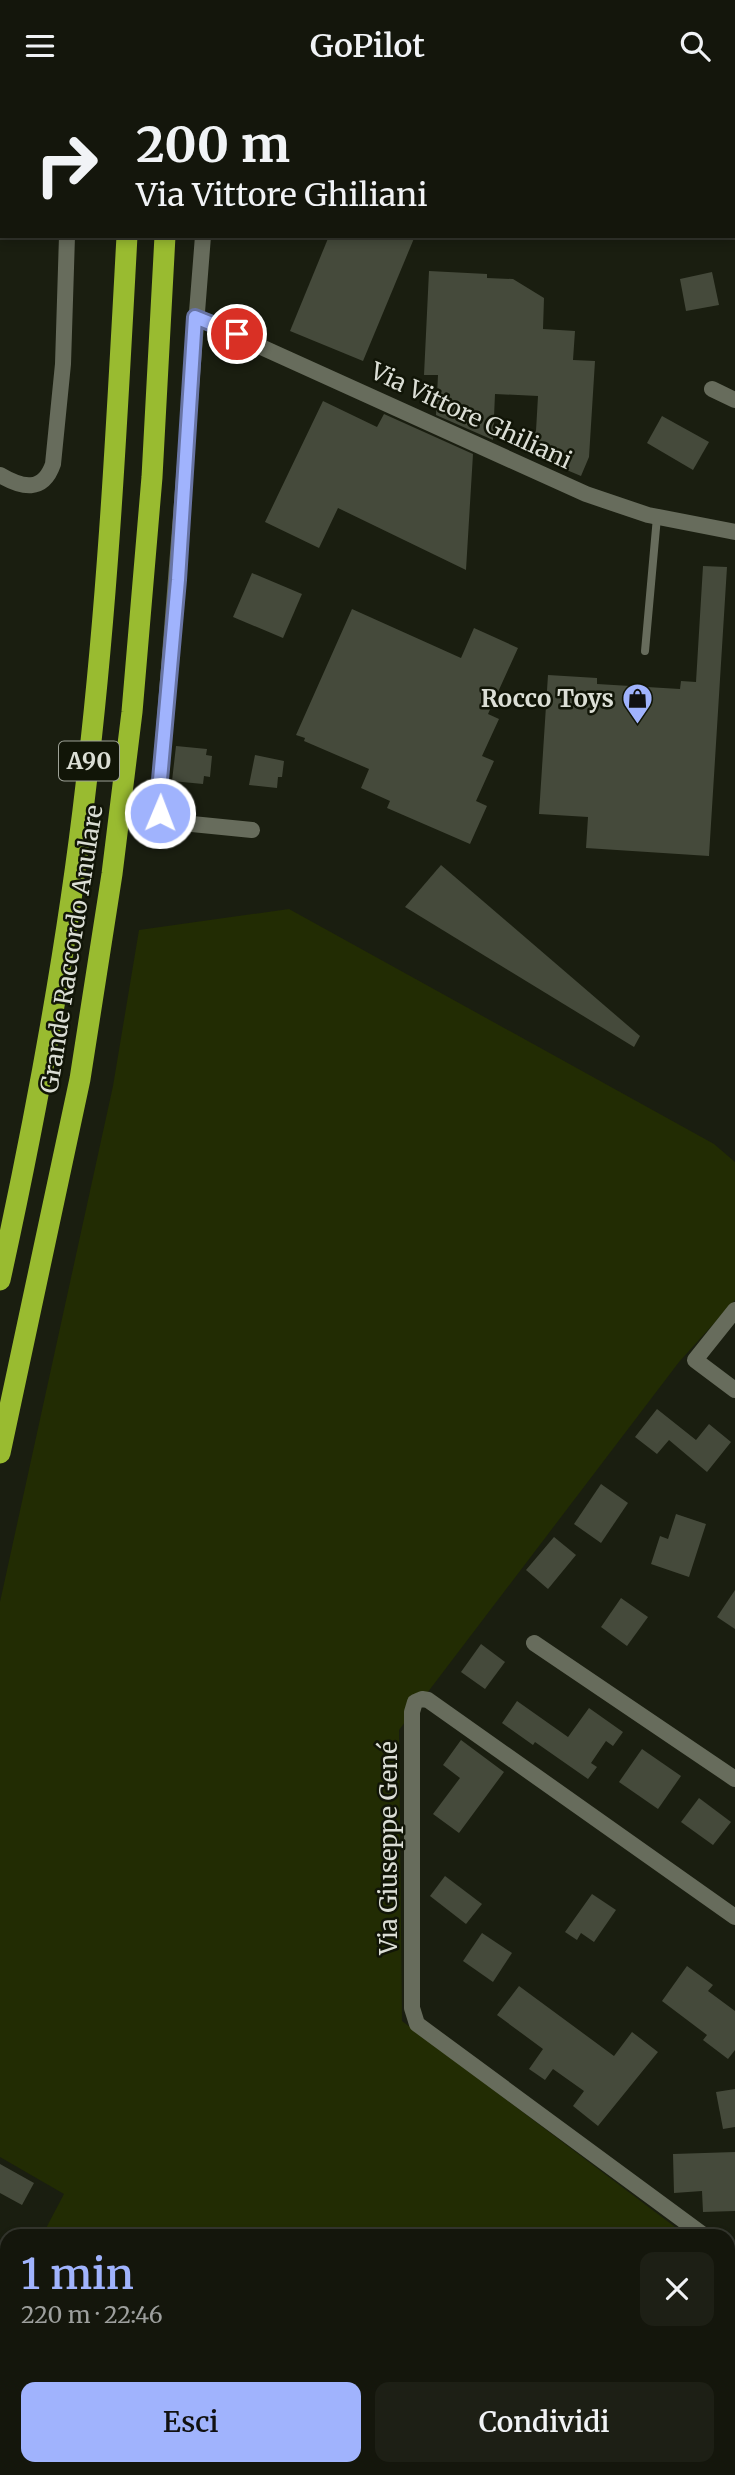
<!DOCTYPE html>
<html lang="it">
<meta charset="utf-8">
<style>
body{margin:0;font-family:Merriweather,serif;background:#1d1f15;color:#f1f3f6;height:100vh;display:flex;flex-direction:column;font-size:26px;white-space:nowrap}
*{box-sizing:border-box;margin:0}
p{font-size:23px;color:#9d9f9d}
.icon{flex:none;width:38px;height:38px;fill:none;stroke:currentColor;stroke-width:2;stroke-linecap:round;stroke-linejoin:round}
.map{position:relative;flex:1;overflow:hidden}
.side{position:absolute;left:0px;top:2138px;width:735px;height:247px;display:flex;flex-direction:column;background:#14160c;border-radius:21px 21px 0 0;box-shadow:0 4px 10px #0003,0 0 0 2px #33352d}
.side>*{flex:none}
.hud{position:absolute;left:0px;top:0px;width:735px;height:147px;box-shadow:0 4px 10px #0003,0 0 0 2px #33352d;background:#14160c;color:#f1f3f6;overflow:hidden}
.pin{position:absolute;display:grid;place-items:center;width:60px;height:60px;color:#fff;margin:-30px;border:4px solid #fff;border-radius:50%;box-shadow:0 2px 7px #0007}
.me{position:absolute;width:77px;margin:-38px;rotate:1deg;stroke-linejoin:round;filter:drop-shadow(0 0 5px #0008)}
.turn{display:flex;align-items:center;gap:24px;height:147px;padding:0 21px;font-size:32px}
.turn .icon{width:91px;height:91px;stroke-width:2.5}
.turn b{display:block;font-size:49px;line-height:60px}
.round{display:grid;place-items:center;flex:none;width:74px;height:74px;border-radius:14px;background:#1d1f15}
.headline{display:flex;align-items:center;justify-content:space-between;height:119px;padding:0 21px}
h1{font-size:42px;font-weight:600;line-height:52px;color:#a0b3fd}
.action{display:flex;gap:14px;margin-top:auto;padding:14px 21px}
.action a{flex:1;height:80px;border-radius:14px;background:#a0b3fd;color:#111;font-size:28px;font-weight:600;line-height:80px;text-align:center}
.action a+a{background:#1d1f15;color:#f1f3f6}
header{display:flex;justify-content:space-between;align-items:center;height:91px;padding:0 21px;background:#14160c;font-size:32px;font-weight:600}
.map>svg:first-child{display:block}
.green{fill:#222c03}
.building{fill:#454a3b}
.lines{fill:none;stroke-linecap:round;stroke-linejoin:round}
.lane{stroke:#676c5c;stroke-width:8}
.street{stroke:#676c5c;stroke-width:16}
.highway{stroke:#99bb30;stroke-width:21}
.route-casing{stroke:#6874a4;stroke-width:18}
.route{stroke:#a0b3fd;stroke-width:12}
.labels{text-anchor:middle;stroke-width:5;stroke-linejoin:round;paint-order:stroke}
.shield{fill:#111507;stroke:#9ea297;stroke-width:2}
.shield-label{font-size:23px;font-weight:bold;fill:#dbded5}
.street-label{font-size:24px;fill:#dbded5;stroke:#111507}
.poi-label{font-size:24px;font-weight:bold;fill:#dbded5;stroke:#111507;text-anchor:end}
</style>
<header><svg class="icon" aria-label="menu" viewBox="0 0 24 24"><path d="M4 6h16M4 12h16M4 18h16"/></svg>GoPilot<svg class="icon" aria-label="search" viewBox="0 0 24 24"><circle cx="10" cy="10" r="6"/><path d="M15 15l6 6"/></svg></header>
<div class="map">
<svg width="735" height="2384" viewBox="0 0 735 2384">
<rect width="100%" height="100%" fill="#1a1e10"/>
<g class="green">
<path d="M289 818 714 1053 735 1071V1209L679 1271 399 1639 402 1930 687 2145H29L33 2136 44 2141 64 2103 0 2066V1511L113 995 139 839Z"/>
<path d="M365 2378H499L490 2384H365Z"/>
</g>
<g class="building">
<path d="M329 145H415L363 270 290 240Z"/>
<path d="M429 180 487 183V187L513 188 544 207 543 238 575 240 573 269 595 270 589 366 581 385 526 362 536 340 538 305 495 303 493 349 436 324 438 284H424Z"/>
<path d="M712 181 719 214 686 220 680 188Z"/>
<path d="M323 310 377 336 384 323 473 363 466 479 338 417 319 457 265 431Z"/>
<path d="M662 325 709 351 693 379 647 352Z"/>
<path d="M703 475 727 476 709 765 586 757 588 726 539 723 548 584 597 587V593L680 598 681 590 696 591Z"/>
<path d="M252 482 302 503 283 547 233 526Z"/>
<path d="M352 518 461 567 474 537 518 557 488 623 499 628 482 665 494 670 476 710 487 715 470 753 387 717 390 710 361 697 369 678 304 650 305 647 296 644Z"/>
<path d="M176 655 207 658 206 664 212 665 210 686 204 685 203 693 172 690Z"/>
<path d="M255 664 284 670 282 686H278L277 697 249 694Z"/>
<path d="M441 774 640 945 634 956 405 816Z"/>
<path d="M657 1318 696 1349 709 1333 731 1351 707 1381 669 1349 657 1363 635 1346Z"/>
<path d="M601 1393 628 1412 601 1452 574 1433Z"/>
<path d="M676 1423 706 1433 689 1486 651 1473 660 1445 668 1448Z"/>
<path d="M554 1446 576 1464 548 1498 526 1479Z"/>
<path d="M735 1499V1538L717 1526Z"/>
<path d="M621 1507 648 1526 627 1555 601 1536Z"/>
<path d="M481 1553 505 1571 485 1598 461 1581Z"/>
<path d="M517 1610 568 1646 589 1617 623 1641 613 1655 606 1650 591 1672 597 1676 588 1688 535 1651 533 1654 502 1632Z"/>
<path d="M461 1649 504 1681 459 1742 433 1723 460 1687 443 1674Z"/>
<path d="M642 1658 681 1685 658 1718 619 1691Z"/>
<path d="M699 1707 731 1731 713 1754 681 1731Z"/>
<path d="M445 1785 482 1813 466 1833 430 1805Z"/>
<path d="M592 1803 616 1819 594 1851 581 1842 577 1849 565 1841Z"/>
<path d="M482 1842 512 1862 493 1891 463 1870Z"/>
<path d="M687 1875 713 1894 708 1900 735 1920V1959L728 1968 703 1949 707 1944 662 1910Z"/>
<path d="M519 1895 614 1965 632 1941 658 1961 598 2035 573 2015 584 2000 553 1978 545 1989 529 1978 543 1958 497 1924Z"/>
<path d="M735 1998V2036L723 2038 716 2001Z"/>
<path d="M735 2061V2120L703 2121 702 2100 674 2102 673 2063Z"/>
<path d="M0 2073 34 2092 22 2114 0 2102Z"/>
</g>
<g class="lines">
<g class="lane">
<path d="M429 0 432 2"/>
<path d="M645 560 657 426"/>
<path d="M46 2378 48 2384"/>
<path d="M324 2378 326 2384"/>
</g>
<g class="street">
<path d="M216 2V0"/>
<path d="M203 145 158 716 163 727 172 731 252 739"/>
<path d="M195 226 586 403 648 424 735 441"/>
<path d="M712 298 735 309"/>
<path d="M0 384C22 397 43 402 53 373L63 273 67 145"/>
<path d="M735 1219 695 1269 735 1299"/>
<path d="M534 1552 735 1688"/>
<path d="M706 2146 417 1933 412 1917V1621L415 1611 422 1608 428 1609 735 1826"/>
<path d="M728 2161 735 2168"/>
<path d="M728 2224 735 2209"/>
<path d="M638 2378 642 2384"/>
</g>
<g class="highway">
<path d="M134 2 135 0"/>
<path d="M174 2V0"/>
<path d="M0 1189C36 1025 67 860 86 694 108 511 117 328 127 145"/>
<path d="M0 1362 80 988 112 783 132 621 152 386 165 145"/>
<path d="M0 2238 7 2262"/>
<path d="M159 2378 162 2384"/>
</g>
</g>
<g class="lines">
<defs>
<path id="route" d="M160 722 158 711 178 489 195 226 237 243"/>
</defs>
<use href="#route" class="route-casing"/>
<use href="#route" class="route"/>
</g>
<defs>
<symbol id="shop-pin" viewBox="-11 -11 22 30"><path d="M0 17L-7.5 6A9.5 9.5 0 1 1 7.5 6Z" fill="#a0b3fd" stroke="#111507"/><path d="M-5-2.5h2.3a2.7 3.5 0 0 1 5.4 0H5L5.5 6h-11ZM-1.5-2.5h3a1.5 2.3 0 0 0-3 0Z" fill="#111"/></symbol>
</defs>
<g fill-rule="evenodd">
<use href="#shop-pin" x="620" y="590" width="35" height="47"/>
</g>
<g class="labels">
<rect class="shield" x="59" y="650.5" width="60" height="39" rx="5"/>
<g class="shield-label">
<text x="89" y="678">A90</text>
</g>
<g class="street-label">
<text transform="translate(471 325) rotate(25)" y="8">Via Vittore Ghiliani</text>
<text transform="translate(72 858) rotate(-81)" y="8">Grande Raccordo Anulare</text>
<text transform="translate(389 1757) rotate(-90)" y="8">Via Giuseppe Gené</text>
</g>
<g class="poi-label">
<text x="614" y="616">Rocco Toys</text>
</g>
</g>
</svg>
<div class="pin" style="left:237px;top:243px;background:#d93025"><svg class="icon" aria-label="arrive" viewBox="0 0 24 24"><path d="M6 21V4h12l-3 4 3 4H6"/></svg></div>
<svg class="me" style="left:160px;top:722px" viewBox="-20 -20 40 40"><circle r="17" fill="#a0b3fd" stroke="#fff" stroke-width="3"/><path d="M0-11L8 9 0 5-8 9z" fill="#fff"/></svg>
<div class="hud">
<div class="turn"><svg class="icon" aria-label="right" viewBox="0 0 24 24"><path d="M7 20v-9h11M14 6l5 5-5 5"/></svg><div><b>200 m</b>Via Vittore Ghiliani</div></div>
</div>
<section class="side">
<div class="headline"><div><h1>1 min</h1><p>220 m · 22:46</p></div><a class="round"><svg class="icon" aria-label="close" viewBox="0 0 24 24"><path d="M6 6l12 12M18 6L6 18"/></svg></a></div>
<div class="action"><a>Esci</a><a>Condividi</a></div>
</section>
</div>
